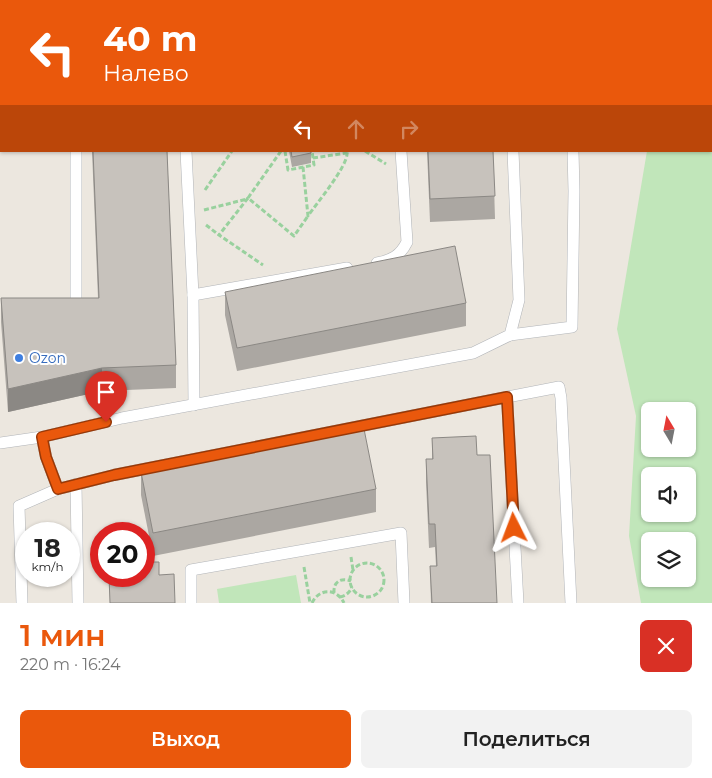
<!DOCTYPE html>
<html lang="ru">
<meta charset="utf-8">
<style>
body{margin:0;font-family:Montserrat,sans-serif;background:#f2f2f2;color:#222;height:100vh;display:flex;flex-direction:column;font-size:19px;white-space:nowrap}
*{box-sizing:border-box;margin:0}
p{font-size:16px;color:#767676}
.icon{flex:none;width:28px;height:28px;fill:none;stroke:currentColor;stroke-width:2;stroke-linecap:round;stroke-linejoin:round}
.map{position:relative;height:603px;overflow:hidden}
.panel{display:flex;flex-direction:column;background:#fff;flex:1}
.panel>*{flex:none}
.banner{position:absolute;left:0px;top:0px;width:712px;height:152px;box-shadow:0 1px 4px #0004;background:#ea580c;color:#fff;overflow:hidden}
.needle{width:32px;rotate:350deg}
.fabs{position:absolute;left:641px;top:402px;display:grid;gap:10px}
.fabs a{display:grid;place-items:center;width:55px;height:55px;border-radius:8px;background:#fff;box-shadow:0 1px 4px #0004;font-size:25px}
.speed{position:absolute;left:15px;top:522px;display:flex;gap:10px;font-size:25px;font-weight:700;text-align:center}
.speed>*{display:grid;place-content:center;width:65px;height:65px;border-radius:50%;background:#fff;box-shadow:0 1px 4px #0004;line-height:1}
.speed small{font-size:12px;font-weight:400}
.speed .limit{border:8px solid #d22;background:#fff;color:#111}
.pin{position:absolute;display:grid;place-items:center;width:42px;height:42px;color:#fff;margin:-51px -21px;border-radius:50% 50% 50% 0;rotate:-45deg;box-shadow:0 0 5px #0007}
.pin .icon{rotate:45deg}
.me{position:absolute;width:55px;margin:-28px;rotate:357deg;stroke-linejoin:round;filter:drop-shadow(0 0 4px #0008)}
.turn{display:flex;align-items:center;gap:18px;height:105px;padding:0 20px;font-size:22px}
.turn .icon{width:65px;height:65px;stroke-width:2.5}
.turn b{display:block;font-size:35px;line-height:42px}
.lanes{display:flex;align-items:center;height:48px;padding:0 20px;background:#0003;justify-content:center;gap:25px;direction:ltr}
.lanes .off{opacity:.35}
.round{display:grid;place-items:center;flex:none;width:52px;height:52px;border-radius:8px;background:#f2f2f2}
.overview{display:flex;align-items:center;justify-content:space-between;height:85px;padding:0 20px}
h1{font-size:30px;font-weight:600;line-height:38px;color:#ea580c}
.primary-button{display:flex;gap:10px;margin-top:auto;padding:10px 20px}
.primary-button a{flex:1;height:58px;border-radius:8px;background:#ea580c;color:#fff;font-size:20px;font-weight:600;line-height:58px;text-align:center}
.primary-button a+a{background:#f2f2f2;color:#222}
.map>svg:first-child{display:block}
.green{fill:#c1e6ba;fill-rule:evenodd}
.lines{fill:none;stroke-linecap:round;stroke-linejoin:round}
.service-casing{stroke:#b1b4b8;stroke-width:12}
.path{stroke:#99d19e;stroke-width:3;stroke-dasharray:5 2.5;stroke-linecap:butt}
.service{stroke:#fff;stroke-width:11}
.wall{fill:#aba7a2}
.shaded-wall{fill:#8b8884}
.building{fill:#c7c2bc;stroke:#8b8884}
.route-casing{stroke:#983908;stroke-width:12}
.route{stroke:#ea580c;stroke-width:9}
.shop-dot{fill:#3f7fe0;stroke:#fff;stroke-width:2}
.labels{text-anchor:middle;stroke-width:4;stroke-linejoin:round;paint-order:stroke}
.shop-label{font-size:14px;fill:#366cbe;stroke:#fff;text-anchor:start}
</style>
<div class="map">
<svg width="712" height="603" viewBox="0 0 712 603">
<rect width="100%" height="100%" fill="#ece7df"/>
<g class="green">
<path d="M669 0H712V603H641L629 536 636 416 617 329 647 151H711V1H670ZM650 411H688V449H650ZM650 476H688V514H650ZM650 541H688V579H650Z"/>
<path d="M296 575 301 603H219L217 589Z"/>
</g>
<g class="lines">
<defs>
<g id="service">
<path d="M507 0V1"/>
<path d="M568 0V1"/>
<path d="M76 1V0"/>
<path d="M186 151 193 295 194 405"/>
<path d="M377 263C392 260 400 256 407 242L401 151"/>
<path d="M193 295 347 268"/>
<path d="M76 301V151"/>
<path d="M510 335 572 327 574 191 573 151"/>
<path d="M507 397 559 387 561 398 571 603"/>
<path d="M42 437 46 457 58 489"/>
<path d="M0 443 42 437 122 418 473 353 510 335 519 300 513 151"/>
<path d="M76 484 78 603"/>
<path d="M22 603 19 506 58 489 114 475 507 397 518 603"/>
<path d="M191 603V570L401 533 404 603"/>
</g>
</defs>
<use href="#service" class="service-casing"/>
<g class="path">
<path d="M281 151 248 198 294 236 308 216"/>
<path d="M285 151 288 170 314 165 312 151"/>
<path d="M365 151 386 164"/>
<path d="M313 158 347 153V152"/>
<path d="M303 167 308 216C316 204 348 166 347 153"/>
<path d="M205 190 232 151"/>
<path d="M248 198 219 235 263 265"/>
<path d="M204 210 247 199"/>
<path d="M206 225 219 235"/>
<path d="M351 557 353 570"/>
<circle cx="367" cy="580" r="17"/>
<path d="M304 567 310 603"/>
<path d="M334 593C333 582 341 577 351 581"/>
<path d="M340 597C346 596 350 592 352 587"/>
<path d="M312 603C319 588 337 588 344 603"/>
</g>
<use href="#service" class="service"/>
</g>
<g class="wall">
<path d="M158 0H325L319 1H158Z"/>
<path d="M92 151H167L176 365V388L102 391 8 412 1 322V298H98Z"/>
<path d="M289 151H311V163L292 167Z"/>
<path d="M427 151H493L495 219 430 222Z"/>
<path d="M225 292 466 303V326L237 371 225 315Z"/>
<path d="M432 438 477 455 497 603H431L430 566H436L435 547 429 548 426 482V459H432Z"/>
<path d="M141 472 376 489V512L153 556 141 495Z"/>
</g>
<path class="shaded-wall" d="M102 368V391L8 412V389Z"/>
<g class="building">
<path d="M162 0H203L197 1H163Z"/>
<rect x="423" y="0" width="65" height="1"/>
<path d="M93 151H167L176 365 102 368 8 389 1 298H99Z"/>
<path d="M291 151H311V153L292 157Z"/>
<path d="M428 151H493L495 196 430 199Z"/>
<path d="M455 246 466 303 237 348 225 292Z"/>
<path d="M364 429 376 489 153 533 141 472Z"/>
<path d="M476 436 477 455H490L497 603H432L430 566H437L435 524H429L426 459H433L432 438Z"/>
<path d="M144 562H159V575L174 574 175 603H110L109 576H144Z"/>
</g>
<g class="lines">
<defs>
<path id="route" d="M106 422 42 437 46 457 58 489 114 475 507 397 514 528"/>
</defs>
<use href="#route" class="route-casing"/>
<use href="#route" class="route"/>
</g>
<circle class="shop-dot" cx="19" cy="358" r="5"/>
<g class="labels">
<g class="shop-label">
<text x="29" y="363">Ozon</text>
</g>
</g>
</svg>
<div class="fabs">
<a><svg class="needle" viewBox="-14 -14 28 28"><path d="M0-13l5 13h-10z" fill="#e53935"/><path d="M0 13l5-13h-10z" fill="#767676"/></svg></a>
<a><svg class="icon" aria-label="sound" viewBox="0 0 24 24"><path d="M4 9h4l5-4v14l-5-4H4zM17 9q2 3 0 6"/></svg></a>
<a><svg class="icon" aria-label="layers" viewBox="0 0 24 24"><path d="M12 4l9 5-9 5-9-5zM3 14l9 5 9-5"/></svg></a>
</div>
<div class="speed"><div>18<small>km/h</small></div><div class="limit">20</div></div>
<div class="pin" style="left:106px;top:422px;background:#d93025"><svg class="icon" aria-label="arrive" viewBox="0 0 24 24"><path d="M6 21V4h12l-3 4 3 4H6"/></svg></div>
<svg class="me" style="left:514px;top:528px" viewBox="-20 -20 40 40"><path d="M0-17L14 15 0 8-14 15z" fill="#ea580c" stroke="#fff" stroke-width="4"/></svg>
<div class="banner">
<div class="turn"><svg class="icon" aria-label="left" viewBox="0 0 24 24"><path d="M17 20v-9H6M10 6l-5 5 5 5"/></svg><div><b>40 m</b>Налево</div></div>
<div class="lanes"><svg class="icon" aria-label="left" viewBox="0 0 24 24"><path d="M17 20v-9H6M10 6l-5 5 5 5"/></svg><svg class="icon off" aria-label="ahead" viewBox="0 0 24 24"><path d="M12 20V5M6 11l6-6 6 6"/></svg><svg class="icon off" aria-label="right" viewBox="0 0 24 24"><path d="M7 20v-9h11M14 6l5 5-5 5"/></svg></div>
</div>
</div>
<section class="panel">
<div class="overview"><div><h1>1 мин</h1><p>220 m · 16:24</p></div><a class="round" style="background:#d93025;color:#fff"><svg class="icon" aria-label="close" viewBox="0 0 24 24"><path d="M6 6l12 12M18 6L6 18"/></svg></a></div>
<div class="primary-button"><a>Выход</a><a>Поделиться</a></div>
</section>
